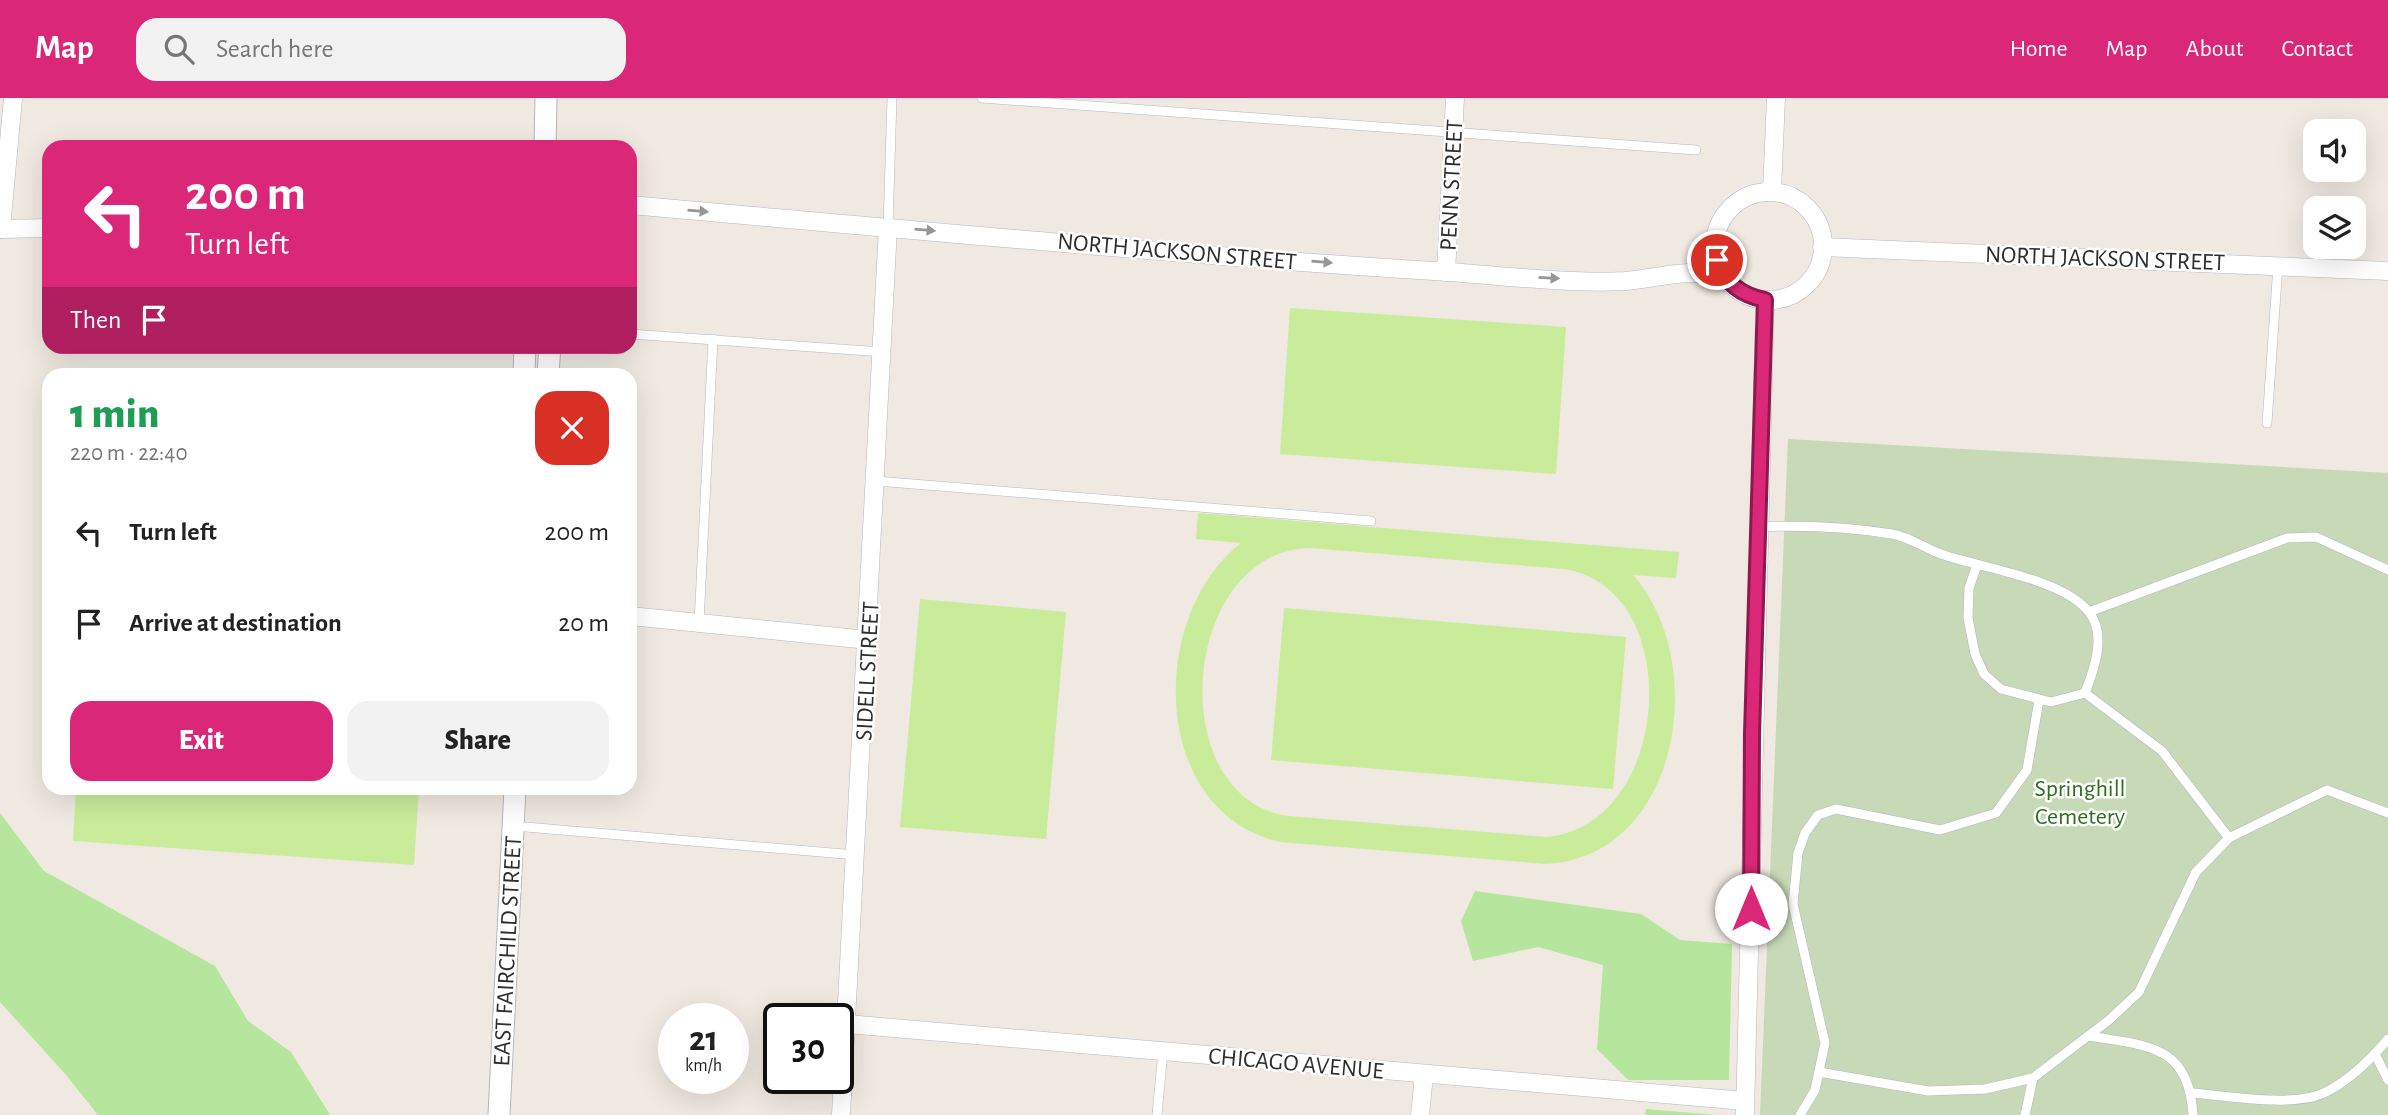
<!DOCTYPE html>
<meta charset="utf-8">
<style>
body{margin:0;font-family:"Alegreya Sans",sans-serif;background:#f2f2f2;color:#222;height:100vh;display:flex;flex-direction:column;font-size:26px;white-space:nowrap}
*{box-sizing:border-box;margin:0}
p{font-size:23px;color:#767676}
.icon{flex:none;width:38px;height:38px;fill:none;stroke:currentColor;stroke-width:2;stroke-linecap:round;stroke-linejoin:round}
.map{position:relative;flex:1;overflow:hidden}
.drawer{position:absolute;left:42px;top:270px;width:595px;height:427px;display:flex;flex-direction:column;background:#fff;border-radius:21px;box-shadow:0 7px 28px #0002}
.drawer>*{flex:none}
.top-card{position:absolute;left:42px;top:42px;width:595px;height:214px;border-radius:21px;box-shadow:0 7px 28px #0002;background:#db2777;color:#fff;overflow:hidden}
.buttons{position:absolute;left:2303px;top:21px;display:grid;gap:14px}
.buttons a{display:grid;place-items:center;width:63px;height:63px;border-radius:14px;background:#fff;box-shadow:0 7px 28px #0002;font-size:35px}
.speed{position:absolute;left:658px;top:905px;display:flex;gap:14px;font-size:35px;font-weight:700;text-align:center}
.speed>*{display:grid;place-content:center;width:91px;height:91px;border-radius:50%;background:#fff;box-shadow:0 7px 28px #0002;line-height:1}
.speed small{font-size:18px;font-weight:400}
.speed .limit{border:4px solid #111;border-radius:10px;background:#fff;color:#111}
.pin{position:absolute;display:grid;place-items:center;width:60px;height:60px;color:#fff;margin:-30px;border:4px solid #fff;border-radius:50%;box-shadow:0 2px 7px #0007}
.me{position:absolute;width:77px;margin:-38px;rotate:0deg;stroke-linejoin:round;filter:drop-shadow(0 0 5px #0008)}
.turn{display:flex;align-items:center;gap:24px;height:147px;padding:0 28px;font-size:32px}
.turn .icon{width:91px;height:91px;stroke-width:2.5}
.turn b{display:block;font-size:49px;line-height:60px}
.then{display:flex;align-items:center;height:66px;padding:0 28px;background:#0003;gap:14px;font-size:26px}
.round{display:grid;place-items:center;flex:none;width:74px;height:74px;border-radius:21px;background:#f2f2f2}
.headline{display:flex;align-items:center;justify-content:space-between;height:119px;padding:0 28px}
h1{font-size:42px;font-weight:800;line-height:52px;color:#1e9e55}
.button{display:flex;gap:14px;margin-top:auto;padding:14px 28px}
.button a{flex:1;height:80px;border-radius:21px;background:#db2777;color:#fff;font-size:28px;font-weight:800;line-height:80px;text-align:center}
.button a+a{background:#f2f2f2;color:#222}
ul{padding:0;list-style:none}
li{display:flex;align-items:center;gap:21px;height:91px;padding:0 28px}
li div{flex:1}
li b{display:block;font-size:26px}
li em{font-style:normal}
header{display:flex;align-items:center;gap:42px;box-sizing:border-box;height:98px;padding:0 35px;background:#db2777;color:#fff}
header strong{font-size:33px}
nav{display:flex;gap:38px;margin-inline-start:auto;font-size:24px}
.search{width:490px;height:63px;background:#f2f2f2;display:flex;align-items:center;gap:18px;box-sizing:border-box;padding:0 24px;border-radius:21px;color:#767676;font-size:26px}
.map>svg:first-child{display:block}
.green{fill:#b6e59e}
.cemetery{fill:#c8d9b8}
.pitch{fill:#c9ec9a;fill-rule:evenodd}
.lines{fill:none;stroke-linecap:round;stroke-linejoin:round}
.service-casing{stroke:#b4b7c1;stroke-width:10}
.minor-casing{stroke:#b4b7c1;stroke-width:19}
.tertiary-casing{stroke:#b4b7c1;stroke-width:23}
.service{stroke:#fff;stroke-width:9}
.minor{stroke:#fff;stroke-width:18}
.tertiary{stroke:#fff;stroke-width:21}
.oneway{fill:#969696}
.route-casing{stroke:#8e194d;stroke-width:18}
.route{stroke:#db2777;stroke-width:12}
.labels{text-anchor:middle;stroke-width:5;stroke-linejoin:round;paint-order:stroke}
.street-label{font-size:24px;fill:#2e2e2e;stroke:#fff}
.park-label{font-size:24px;fill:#2c6e1b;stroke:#fff}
</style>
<header>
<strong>Map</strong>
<div class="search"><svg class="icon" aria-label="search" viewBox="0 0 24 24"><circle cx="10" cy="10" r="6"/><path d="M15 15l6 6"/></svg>Search here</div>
<nav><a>Home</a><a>Map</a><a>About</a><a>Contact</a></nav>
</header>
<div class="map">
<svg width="2388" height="1017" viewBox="0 0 2388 1017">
<rect width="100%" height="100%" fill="#efe9e1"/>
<g class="green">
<path d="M0 715 44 773 215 868 248 923 291 954 330 1017H98L67 978 0 904Z"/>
<path d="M1475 793 1641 816 1680 842 1732 846 1729 982H1628L1597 951 1603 867 1538 849 1473 863 1461 823Z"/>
<path d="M1646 1011 1717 1017H1645Z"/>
</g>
<path class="cemetery" d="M1788 341 2388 375V1017H1760Z"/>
<g class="pitch">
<path d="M1290 210 1566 229 1556 376 1280 356Z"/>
<path d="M1198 415 1679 454 1676 480 1633 477C1710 563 1681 759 1546 766L1280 744C1149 714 1148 517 1241 445L1196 441ZM1310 450 1564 471C1688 490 1672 728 1547 739L1288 718C1162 700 1180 453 1310 450Z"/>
<path d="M920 501 1066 514 1046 741 900 729Z"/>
<path d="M1284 510 1626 539 1613 691 1271 662Z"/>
<path d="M76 690H419L414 767 73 743Z"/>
</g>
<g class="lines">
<defs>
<g id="service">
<path d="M982 0 1696 52"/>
<path d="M888 129 892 0"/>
<path d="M630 236 883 254"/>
<path d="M2267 325 2278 167"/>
<path d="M876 383 1371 423"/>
<path d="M1759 429C1802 427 1849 429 1892 436 1909 439 1925 450 1941 456 1980 470 2062 480 2089 514 2107 537 2094 572 2085 595L2051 604 2001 591 1984 576 1975 556 1968 520 1969 490 1977 467"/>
<path d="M2089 514 2287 440 2316 439 2388 472"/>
<path d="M699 525 713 241"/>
<path d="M514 728 856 757"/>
<path d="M2229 740 2327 692 2388 715"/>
<path d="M2089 938C2147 948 2189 946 2193 1017"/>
<path d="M2375 956 2388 982"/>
<path d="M1819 974 1928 993 1985 991 2033 980 2109 922 2139 894 2196 774 2229 740 2162 653 2085 595"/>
<path d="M2192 995C2227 998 2295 1010 2326 994 2350 982 2371 961 2388 941"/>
<path d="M1157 1017 1163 953"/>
<path d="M1800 1017 1815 992 1825 945 1793 806 1798 755 1805 735 1818 717 1836 711 1940 732 1996 715 2027 672 2039 602"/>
<path d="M2025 1017 2033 980"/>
</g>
<g id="minor">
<path d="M1772 93 1776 0"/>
<circle cx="1769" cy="148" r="54"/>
<path d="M630 107C903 131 1176 157 1449 174 1507 178 1568 186 1625 183 1660 180 1689 169 1723 179"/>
<path d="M0 131 49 130"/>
<path d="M1 131 13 0"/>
<path d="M1822 149 2388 173"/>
<path d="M1446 174 1455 0"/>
<path d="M630 518 868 542"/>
<path d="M847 926 1745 1003"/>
<path d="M841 1017 888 129"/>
<path d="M1420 1017 1424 977"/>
<path d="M1745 1017 1765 202"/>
</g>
<g id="tertiary">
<path d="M545 49 546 0"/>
<path d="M524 276 525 248"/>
<path d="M548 276 550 248"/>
<path d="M499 1017 515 690"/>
</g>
</defs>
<use href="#service" class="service-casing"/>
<use href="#minor" class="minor-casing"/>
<use href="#tertiary" class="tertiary-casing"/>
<use href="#service" class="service"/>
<use href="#minor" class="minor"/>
<use href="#tertiary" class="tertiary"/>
</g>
<defs><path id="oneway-solid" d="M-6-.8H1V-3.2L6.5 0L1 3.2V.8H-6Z" transform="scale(1.75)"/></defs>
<g class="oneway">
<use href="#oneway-solid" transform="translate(698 113) rotate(5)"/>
<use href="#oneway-solid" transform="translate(925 132) rotate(5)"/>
<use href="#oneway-solid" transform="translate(1322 164) rotate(5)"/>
<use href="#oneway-solid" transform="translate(1549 180) rotate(3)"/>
</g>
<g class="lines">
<defs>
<path id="route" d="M1717 162C1726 186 1741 197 1765 202L1752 636 1751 811"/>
</defs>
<use href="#route" class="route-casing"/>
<use href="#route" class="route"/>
</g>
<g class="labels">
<g class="street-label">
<text transform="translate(1451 87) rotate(-87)" y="8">PENN STREET</text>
<text transform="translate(1177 153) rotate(5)" y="8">NORTH JACKSON STREET</text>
<text transform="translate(2105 160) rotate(2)" y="8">NORTH JACKSON STREET</text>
<text transform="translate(867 573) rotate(-87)" y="8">SIDELL STREET</text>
<text transform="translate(507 853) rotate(-87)" y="8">EAST FAIRCHILD STREET</text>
<text transform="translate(1296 965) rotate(5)" y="8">CHICAGO AVENUE</text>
</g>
<g class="park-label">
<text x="2080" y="698">Springhill<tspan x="2080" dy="28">Cemetery</tspan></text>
</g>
</g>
</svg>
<div class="buttons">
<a><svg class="icon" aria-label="sound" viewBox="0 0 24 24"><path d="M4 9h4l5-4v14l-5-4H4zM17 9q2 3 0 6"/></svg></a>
<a><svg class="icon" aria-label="layers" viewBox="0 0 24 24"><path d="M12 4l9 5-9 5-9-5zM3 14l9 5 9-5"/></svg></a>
</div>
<div class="speed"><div>21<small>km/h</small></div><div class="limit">30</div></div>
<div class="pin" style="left:1717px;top:162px;background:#d93025"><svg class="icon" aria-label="arrive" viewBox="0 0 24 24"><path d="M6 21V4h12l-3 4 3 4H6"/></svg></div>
<svg class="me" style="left:1751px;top:811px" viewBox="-20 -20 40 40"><circle r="19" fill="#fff"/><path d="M0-13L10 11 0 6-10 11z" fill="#db2777"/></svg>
<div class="top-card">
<div class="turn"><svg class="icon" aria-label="left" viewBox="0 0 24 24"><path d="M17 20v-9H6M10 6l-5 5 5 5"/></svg><div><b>200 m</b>Turn left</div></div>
<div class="then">Then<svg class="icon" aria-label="arrive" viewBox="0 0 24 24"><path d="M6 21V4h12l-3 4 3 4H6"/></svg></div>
</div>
<section class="drawer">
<div class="headline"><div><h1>1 min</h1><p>220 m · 22:40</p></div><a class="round" style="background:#d93025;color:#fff"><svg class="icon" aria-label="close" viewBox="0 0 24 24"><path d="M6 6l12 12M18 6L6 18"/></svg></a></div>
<ul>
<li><svg class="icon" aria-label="left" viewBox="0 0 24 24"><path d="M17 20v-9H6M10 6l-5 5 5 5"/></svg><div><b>Turn left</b></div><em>200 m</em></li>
<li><svg class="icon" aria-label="arrive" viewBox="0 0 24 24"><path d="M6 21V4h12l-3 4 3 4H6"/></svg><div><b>Arrive at destination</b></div><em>20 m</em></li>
</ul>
<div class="button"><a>Exit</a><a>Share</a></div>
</section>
</div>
